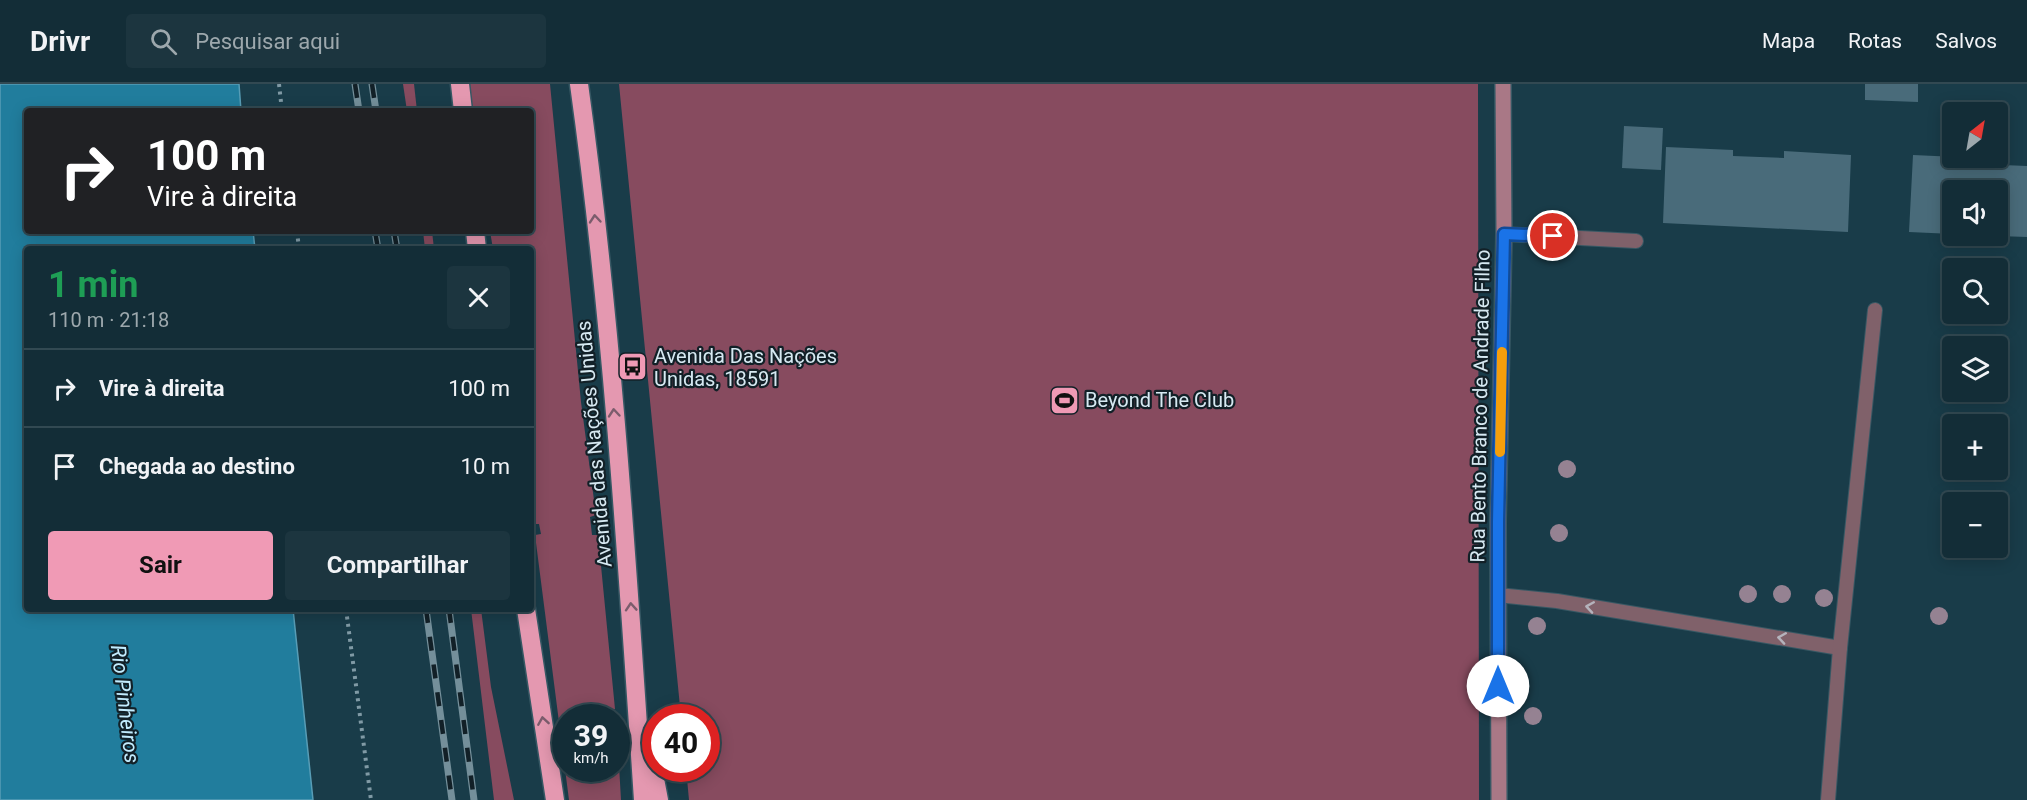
<!DOCTYPE html>
<html lang="pt">
<meta charset="utf-8">
<style>
body{margin:0;font-family:Roboto,sans-serif;background:#1c353f;color:#f1f3f6;height:100vh;display:flex;flex-direction:column;font-size:22px;white-space:nowrap}
*{box-sizing:border-box;margin:0}
p{font-size:20px;color:#9da8ad}
.icon{flex:none;width:33px;height:33px;fill:none;stroke:currentColor;stroke-width:2;stroke-linecap:round;stroke-linejoin:round}
.map{position:relative;flex:1;overflow:hidden}
.panel{position:absolute;left:24px;top:162px;width:510px;height:366px;display:flex;flex-direction:column;background:#132d37;border-radius:6px;box-shadow:0 3px 15px #0003,0 0 0 2px #324952}
.panel>*{flex:none}
.top-card{position:absolute;left:24px;top:24px;width:510px;height:126px;border-radius:6px;box-shadow:0 3px 15px #0003,0 0 0 2px #324952;background:#202124;color:#fff;overflow:hidden}
.needle{width:39px;rotate:31deg}
.fabs{position:absolute;left:1942px;top:18px;display:grid;gap:12px}
.fabs a{display:grid;place-items:center;width:66px;height:66px;border-radius:6px;background:#132d37;box-shadow:0 3px 15px #0003,0 0 0 2px #324952;font-size:30px}
.speed{position:absolute;left:552px;top:620px;display:flex;gap:12px;font-size:30px;font-weight:700;text-align:center}
.speed>*{display:grid;place-content:center;width:78px;height:78px;border-radius:50%;background:#132d37;box-shadow:0 3px 15px #0003,0 0 0 2px #324952;line-height:1}
.speed small{font-size:15px;font-weight:400}
.speed .limit{border:9px solid #d22;background:#fff;color:#111}
.pin{position:absolute;display:grid;place-items:center;width:51px;height:51px;color:#fff;margin:-26px;border:3px solid #fff;border-radius:50%;box-shadow:0 2px 6px #0007}
.me{position:absolute;width:66px;margin:-33px;rotate:0deg;stroke-linejoin:round;filter:drop-shadow(0 0 4px #0008)}
.turn{display:flex;align-items:center;gap:21px;height:126px;padding:0 24px;font-size:27px}
.turn .icon{width:78px;height:78px;stroke-width:2.5}
.turn b{display:block;font-size:42px;line-height:51px}
.round{display:grid;place-items:center;flex:none;width:63px;height:63px;border-radius:6px;background:#1c353f}
.summary{display:flex;align-items:center;justify-content:space-between;height:102px;padding:0 24px}
h1{font-size:36px;font-weight:700;line-height:45px;color:#1e9e55}
.button{display:flex;gap:12px;margin-top:auto;padding:12px 24px}
.button a{flex:1;height:69px;border-radius:6px;background:#f09ab5;color:#111;font-size:24px;font-weight:700;line-height:69px;text-align:center}
.button a+a{background:#1c353f;color:#f1f3f6}
ul{padding:0;list-style:none}
li{display:flex;align-items:center;gap:18px;height:78px;padding:0 24px;border-top:2px solid #324952}
li div{flex:1}
li b{display:block;font-size:22px}
li em{font-style:normal}
header{display:flex;align-items:center;gap:36px;box-sizing:border-box;height:84px;padding:0 30px;background:#132d37;border-bottom:2px solid #324952}
header strong{font-size:28px}
nav{display:flex;gap:33px;margin-inline-start:auto;font-size:21px}
.search{width:420px;height:54px;background:#1c353f;display:flex;align-items:center;gap:15px;box-sizing:border-box;padding:0 21px;border-radius:6px;color:#9da8ad;font-size:22px}
.map>svg:first-child{display:block}
.green{fill:#874b5f}
.water{fill:#217d9d;stroke:#589db6;stroke-width:1.5}
.building{fill:#496b7a}
.lines{fill:none;stroke-linecap:round;stroke-linejoin:round}
.lane-casing{stroke:#375864;stroke-width:16}
.secondary-casing{stroke:#375864;stroke-width:18}
.highway-casing{stroke:#375864;stroke-width:21}
.path{stroke:#809aa5;stroke-width:4;stroke-dasharray:3 4.5;stroke-linecap:butt}
.lane{stroke:#80616a;stroke-width:14}
.secondary{stroke:#a97886;stroke-width:15}
.highway{stroke:#e498b0;stroke-width:18}
.rail-casing{stroke:#748f9a;stroke-width:7}
.rail{stroke:#122027;stroke-width:4.5;stroke-dasharray:14;stroke-linecap:butt}
.tree{fill:#958292}
.oneway{stroke:#7b5c6c}
.oneway2{stroke:#b4b3bc}
.route-casing{stroke:#114b97;stroke-width:15}
.route{stroke:#1a73e8;stroke-width:10}
.slow{stroke:#f59e0b;stroke-width:10}
.labels{text-anchor:middle;stroke-width:4.5;stroke-linejoin:round;paint-order:stroke}
.poi-label{font-size:20px;fill:#d7e9f2;stroke:#122027;text-anchor:start}
.street-label{font-size:20px;fill:#d7e9f2;stroke:#122027}
.water-label{font-size:21px;font-style:italic;fill:#c2ecfe;stroke:#122027}
</style>
<header>
<strong>Drivr</strong>
<div class="search"><svg class="icon" aria-label="search" viewBox="0 0 24 24"><circle cx="10" cy="10" r="6"/><path d="M15 15l6 6"/></svg>Pesquisar aqui</div>
<nav><a>Mapa</a><a>Rotas</a><a>Salvos</a></nav>
</header>
<div class="map">
<svg width="2027" height="716" viewBox="0 0 2027 716">
<rect width="100%" height="100%" fill="#193c49"/>
<g class="green">
<path d="M403 0H414L417 27H407Z"/>
<path d="M469 0H550L581 318 596 431 590 433 592 451H598L615 625 609 626 610 633H566V684H616L617 646 621 716H569L535 451 541 450 539 440H533L531 426V165H493L490 147H531V27H473Z"/>
<path d="M619 0H1478L1479 716H689L686 684H706V633H681Z"/>
<path d="M423 147H432L434 165H425Z"/>
<path d="M471 525H481L491 603 514 716H494Z"/>
</g>
<path class="water" d="M0 0H239L241 27H27V147H253L255 165H27V525H293L313 716H0Z"/>
<g class="building">
<path d="M1865 0H1918V18L1865 16Z"/>
<path d="M1624 42 1663 44 1661 86 1622 84Z"/>
<path d="M1666 63 1733 66V72L1784 74V67L1851 71 1848 148 1663 139Z"/>
<path d="M1913 71 1979 74V80L2027 82V153L1998 152V106H1953V150L1909 148Z"/>
</g>
<g class="lines">
<defs>
<g id="lane">
<path d="M1504 150 1636 157"/>
<path d="M1498 511 1557 517 1840 564"/>
<path d="M1828 716 1840 564 1875 226"/>
</g>
<path id="secondary" d="M1499 716 1498 438 1504 150 1503 0"/>
<g id="highway">
<path d="M460 0 463 27"/>
<path d="M579 0C612 237 627 477 643 716"/>
<path d="M475 147 477 165"/>
<path d="M526 525 555 716"/>
<path d="M649 663 659 716"/>
</g>
</defs>
<use href="#lane" class="lane-casing"/>
<use href="#secondary" class="secondary-casing"/>
<use href="#highway" class="highway-casing"/>
<g class="path">
<path d="M279 0 282 27"/>
<path d="M297 147 299 165"/>
<path d="M346 525 371 716"/>
</g>
<use href="#lane" class="lane"/>
<use href="#secondary" class="secondary"/>
<use href="#highway" class="highway"/>
<defs>
<g id="rail">
<path d="M355 0 359 27"/>
<path d="M372 0 376 27"/>
<path d="M375 147 378 165"/>
<path d="M394 147 397 165"/>
<path d="M426 525 452 716"/>
<path d="M449 525 474 716"/>
</g>
</defs>
<use href="#rail" class="rail-casing"/>
<use href="#rail" class="rail"/>
</g>
<g class="tree">
<circle cx="1567" cy="385" r="9"/>
<circle cx="1559" cy="449" r="9"/>
<circle cx="1748" cy="510" r="9"/>
<circle cx="1782" cy="510" r="9"/>
<circle cx="1824" cy="514" r="9"/>
<circle cx="1939" cy="532" r="9"/>
<circle cx="1537" cy="542" r="9"/>
<circle cx="1533" cy="632" r="9"/>
</g>
<defs><path id="oneway-chevron" d="M-2-3.5L2.5 0L-2 3.5" fill="none" stroke-width="1.6" stroke-linecap="round" stroke-linejoin="round" transform="scale(1.5)"/></defs>
<g class="oneway">
<use href="#oneway-chevron" transform="translate(595 135) rotate(-95)"/>
<use href="#oneway-chevron" transform="translate(614 329) rotate(-95)"/>
<use href="#oneway-chevron" transform="translate(631 523) rotate(-94)"/>
<use href="#oneway-chevron" transform="translate(543 637) rotate(-99)"/>
</g>
<g class="oneway2">
<use href="#oneway-chevron" transform="translate(1590 523) rotate(-171)"/>
<use href="#oneway-chevron" transform="translate(1782 554) rotate(-171)"/>
</g>
<g class="lines">
<defs>
<path id="route" d="M1498 602V438L1504 150 1553 152"/>
</defs>
<use href="#route" class="route-casing"/>
<use href="#route" class="route"/>
<path class="slow" d="M1500 368 1502 268"/>
</g>
<defs>
<symbol id="bus-square" viewBox="-11 -11 22 22"><rect x="-9" y="-9" width="18" height="18" rx="4" fill="#f09ab5" stroke="#122027"/><path d="M-5-6H5V4H4V6H2V4H-2V6H-4V4H-5ZM-3.5-4V0h7V-4ZM-3.5 1.2v1.5H-2V1.2ZM2 1.2v1.5H3.5V1.2Z" fill="#111"/></symbol>
<symbol id="stadium-square" viewBox="-11 -11 22 22"><rect x="-9" y="-9" width="18" height="18" rx="4" fill="#f09ab5" stroke="#122027"/><path d="M0-5a6.5 5 0 1 0 0 10a6.5 5 0 1 0 0-10ZM-3.5-1.8h7v3.6h-7Z" fill="#111"/></symbol>
</defs>
<g fill-rule="evenodd">
<use href="#bus-square" x="616" y="266" width="33" height="33"/>
<use href="#stadium-square" x="1048" y="300" width="33" height="33"/>
</g>
<g class="labels">
<g class="poi-label">
<text x="654" y="279">Avenida Das Nações<tspan x="654" dy="23">Unidas, 18591</tspan></text>
<text x="1085" y="323">Beyond The Club</text>
</g>
<g class="street-label">
<text transform="translate(1480 322) rotate(-89)" y="7">Rua Bento Branco de Andrade Filho</text>
<text transform="translate(594 360) rotate(-95)" y="7">Avenida das Nações Unidas</text>
</g>
<g class="water-label">
<text transform="translate(125 620) rotate(83)" y="7">Rio Pinheiros</text>
</g>
</g>
</svg>
<div class="fabs">
<a><svg class="needle" viewBox="-14 -14 28 28"><path d="M0-13l5 13h-10z" fill="#e53935"/><path d="M0 13l5-13h-10z" fill="#9da8ad"/></svg></a>
<a><svg class="icon" aria-label="sound" viewBox="0 0 24 24"><path d="M4 9h4l5-4v14l-5-4H4zM17 9q2 3 0 6"/></svg></a>
<a><svg class="icon" aria-label="search" viewBox="0 0 24 24"><circle cx="10" cy="10" r="6"/><path d="M15 15l6 6"/></svg></a>
<a><svg class="icon" aria-label="layers" viewBox="0 0 24 24"><path d="M12 4l9 5-9 5-9-5zM3 14l9 5 9-5"/></svg></a>
<a>+</a>
<a>−</a>
</div>
<div class="speed"><div>39<small>km/h</small></div><div class="limit">40</div></div>
<div class="pin" style="left:1553px;top:152px;background:#d93025"><svg class="icon" aria-label="arrive" viewBox="0 0 24 24"><path d="M6 21V4h12l-3 4 3 4H6"/></svg></div>
<svg class="me" style="left:1498px;top:602px" viewBox="-20 -20 40 40"><circle r="19" fill="#fff"/><path d="M0-13L10 11 0 6-10 11z" fill="#1a73e8"/></svg>
<div class="top-card">
<div class="turn"><svg class="icon" aria-label="right" viewBox="0 0 24 24"><path d="M7 20v-9h11M14 6l5 5-5 5"/></svg><div><b>100 m</b>Vire à direita</div></div>
</div>
<section class="panel">
<div class="summary"><div><h1>1 min</h1><p>110 m · 21:18</p></div><a class="round"><svg class="icon" aria-label="close" viewBox="0 0 24 24"><path d="M6 6l12 12M18 6L6 18"/></svg></a></div>
<ul>
<li><svg class="icon" aria-label="right" viewBox="0 0 24 24"><path d="M7 20v-9h11M14 6l5 5-5 5"/></svg><div><b>Vire à direita</b></div><em>100 m</em></li>
<li><svg class="icon" aria-label="arrive" viewBox="0 0 24 24"><path d="M6 21V4h12l-3 4 3 4H6"/></svg><div><b>Chegada ao destino</b></div><em>10 m</em></li>
</ul>
<div class="button"><a>Sair</a><a>Compartilhar</a></div>
</section>
</div>
